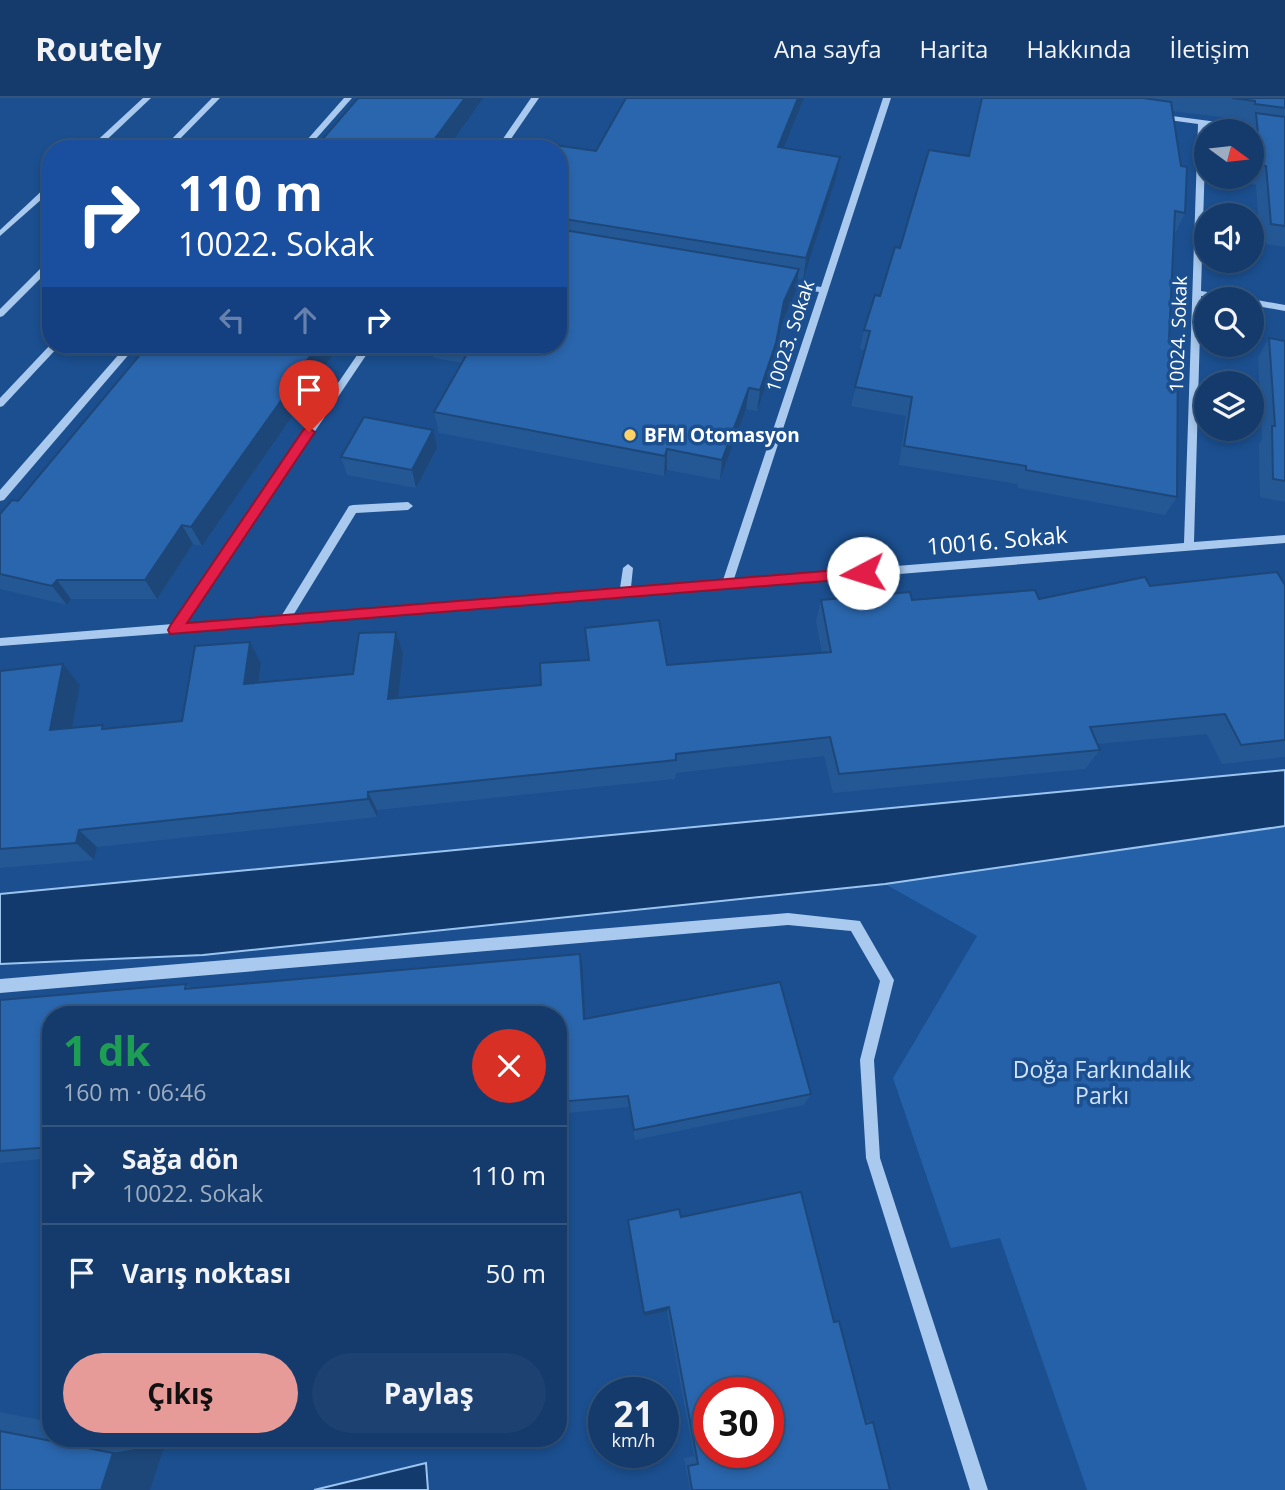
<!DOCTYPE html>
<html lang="tr">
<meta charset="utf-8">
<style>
body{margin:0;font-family:"Open Sans",sans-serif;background:#1d4271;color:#f1f3f6;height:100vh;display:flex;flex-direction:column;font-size:26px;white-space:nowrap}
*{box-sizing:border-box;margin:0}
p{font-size:23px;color:#9dadc1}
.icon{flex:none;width:38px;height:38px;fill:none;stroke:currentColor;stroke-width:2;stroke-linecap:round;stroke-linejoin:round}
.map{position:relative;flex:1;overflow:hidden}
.side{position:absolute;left:42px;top:908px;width:525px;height:441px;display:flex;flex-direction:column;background:#143b6b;border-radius:28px;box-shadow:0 4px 10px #0003,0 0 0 2px #33557e}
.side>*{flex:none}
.guide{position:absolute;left:42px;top:42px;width:525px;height:214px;border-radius:28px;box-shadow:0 4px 10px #0003,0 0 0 2px #33557e;background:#1a4fa0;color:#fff;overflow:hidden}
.needle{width:46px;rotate:105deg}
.fabs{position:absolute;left:1194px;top:21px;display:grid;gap:14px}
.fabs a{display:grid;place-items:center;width:70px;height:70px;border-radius:50%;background:#143b6b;box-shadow:0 4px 10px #0003,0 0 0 2px #33557e;font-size:35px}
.speed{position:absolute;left:588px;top:1279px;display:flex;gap:14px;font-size:35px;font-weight:700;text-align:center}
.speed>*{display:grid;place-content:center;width:91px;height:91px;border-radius:50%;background:#143b6b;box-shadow:0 4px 10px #0003,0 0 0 2px #33557e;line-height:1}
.speed small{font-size:18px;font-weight:400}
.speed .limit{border:10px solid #d22;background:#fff;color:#111}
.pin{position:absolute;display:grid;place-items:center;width:60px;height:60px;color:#fff;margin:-72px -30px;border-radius:50% 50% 50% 0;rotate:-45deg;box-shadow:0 0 7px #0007}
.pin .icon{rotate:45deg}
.me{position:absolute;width:77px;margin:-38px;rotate:265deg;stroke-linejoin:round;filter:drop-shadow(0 0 5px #0008)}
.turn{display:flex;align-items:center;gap:24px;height:147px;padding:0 21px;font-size:32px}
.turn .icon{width:91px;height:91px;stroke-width:2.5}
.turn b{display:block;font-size:49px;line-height:60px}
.lanes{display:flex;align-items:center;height:66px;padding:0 21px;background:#0003;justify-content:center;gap:35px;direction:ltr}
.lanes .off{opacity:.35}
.round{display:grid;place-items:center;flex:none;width:74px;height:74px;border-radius:37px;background:#1d4271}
.overview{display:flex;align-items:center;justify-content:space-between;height:119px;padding:0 21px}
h1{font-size:42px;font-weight:700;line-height:52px;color:#1e9e55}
.cta{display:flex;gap:14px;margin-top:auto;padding:14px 21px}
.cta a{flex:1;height:80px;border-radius:42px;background:#e69b98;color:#111;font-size:28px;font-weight:700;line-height:80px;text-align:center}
.cta a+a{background:#1d4271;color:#f1f3f6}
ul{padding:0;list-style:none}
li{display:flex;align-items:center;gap:21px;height:98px;padding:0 21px;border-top:2px solid #33557e}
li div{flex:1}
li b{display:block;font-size:26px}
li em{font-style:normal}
header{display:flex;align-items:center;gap:42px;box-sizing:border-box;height:98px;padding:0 35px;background:#143b6b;border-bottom:2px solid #33557e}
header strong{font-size:33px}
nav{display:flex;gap:38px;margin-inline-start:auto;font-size:24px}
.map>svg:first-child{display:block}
.green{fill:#2461a8}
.water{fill:#123a6d;stroke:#9cc4f0;stroke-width:2}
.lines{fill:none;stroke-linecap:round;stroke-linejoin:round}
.minor{fill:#a9c9ee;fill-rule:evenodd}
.wall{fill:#245895}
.shaded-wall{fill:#1d4779}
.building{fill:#2a66ad;stroke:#1d4779;stroke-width:2;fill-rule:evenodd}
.route{fill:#e11d48;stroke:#92132f;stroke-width:2}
.poi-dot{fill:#ffd166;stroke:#1b4f8f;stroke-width:2.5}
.labels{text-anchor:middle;stroke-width:7;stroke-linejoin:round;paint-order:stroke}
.far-street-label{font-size:19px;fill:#fff;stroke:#1b4f8f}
.far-poi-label{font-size:19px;font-weight:bold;fill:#fff;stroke:#1b4f8f;text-anchor:start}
.street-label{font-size:23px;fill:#fff;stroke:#1b4f8f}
.park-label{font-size:23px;fill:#cfe3fa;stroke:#1b4f8f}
</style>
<header>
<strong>Routely</strong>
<nav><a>Ana sayfa</a><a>Harita</a><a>Hakkında</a><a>İletişim</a></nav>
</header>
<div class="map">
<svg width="1285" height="1392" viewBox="0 0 1285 1392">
<rect width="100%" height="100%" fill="#1b4f8f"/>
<path class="green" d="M1285 728V1392H1087L1000 1140 951 1150 893 980 977 838 885 786Z"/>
<g class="water">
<path d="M1285 672V728L885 786 203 857 0 866V796Z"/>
<path d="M426 1365 428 1392H314Z"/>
</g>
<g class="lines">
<g class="minor">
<path d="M143 0H151L97 51H88Z"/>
<path d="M212 0H220L170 51H162Z"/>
<path d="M344 0H352L307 51H299Z"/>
<path d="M531 0H539L504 51H496Z"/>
<path d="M883 0H891L734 481 1184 445 1198 26 1154 20 1153 18 1157 16 1285 33V37L1206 27 1201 193 1234 198 1238 201H1219L1201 198 1194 444 1285 437V445L288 525 284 527 280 526 180 534 175 536 171 535 0 548V540L173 526 364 247H373L186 525 282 517 349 408 353 407 408 404 413 408 408 412 356 415 294 516 620 490 623 470 628 466 633 470 631 489 723 482 819 194 782 188 778 185 782 182 821 189Z"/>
<path d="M48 87H51V93L0 138V132Z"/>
<path d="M48 163H51V170L3 218 0 219V211Z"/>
<path d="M1251 201 1285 207V213L1251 207Z"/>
<path d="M51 246 60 247 3 308 0 309V300Z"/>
<path d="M127 247H137L4 402 0 403V392Z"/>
<path d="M788 815 860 823 894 882 874 962 880 1060 988 1392H970L866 1060 860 962 880 883 851 833 788 827 0 895V881Z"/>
</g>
</g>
<g class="wall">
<path d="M626 0H804L783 50 836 80 803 182 797 181 796 193 782 225 774 266 757 313 746 311 720 382 667 372 664 378 439 335 434 314 462 265 434 260 431 247H558V51L596 53Z"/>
<path d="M981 0H1285V149L1260 145 1256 87 1251 86V33H1247L1251 26 1246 25 1245 22 1172 13 1185 115 1176 134H1174L1169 242 1177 399 1165 417 1018 390V386L899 367 906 318 851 308 865 252 860 251 864 232 880 198 900 150 968 57Z"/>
<path d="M1269 240 1285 243V404L1260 399 1259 346 1262 341 1258 259Z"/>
<path d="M299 304 300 307 202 448 193 446 157 501H71L67 507 0 491V416L18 403Z"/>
<path d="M437 350 416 390 347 377 341 359Z"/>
<path d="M1285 487V659L1222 666 1207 636 1097 646 1100 652 1085 671 833 695 824 658 676 675 675 681 377 712V719L97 749 94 762 0 770V573L80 587 72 630 103 627 105 630 182 623 250 544 261 565 259 584 353 576 396 534 403 555 398 600 541 587 588 562 585 530 667 567 822 555 816 523 821 502 1039 501 1150 488Z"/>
<path d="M583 872 585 921 811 996 804 1007 635 1042 629 1009 558 1016V917H51V1060L0 1065V902L186 886 191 890Z"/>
<path d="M681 1119 834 1224 866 1322 873 1324 890 1392H690L684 1360 694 1358 667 1213 644 1218 628 1122Z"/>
<path d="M0 1314 51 1324V1340H138L165 1346 0 1392Z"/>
</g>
<g class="shaded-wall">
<path d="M465 0H483L447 51 431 46Z"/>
<path d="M798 0H804L775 71 778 49Z"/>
<path d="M840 59 836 80 803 182 806 160Z"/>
<path d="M799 171 796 193 782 225 774 266 757 313 760 292 784 203Z"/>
<path d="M318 247H340L299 304 300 307 202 448 191 429 290 286Z"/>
<path d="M749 290 746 311 720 382 722 362Z"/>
<path d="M433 332 437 350 416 390 412 372Z"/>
<path d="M667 351V372L664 378 665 358Z"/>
<path d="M182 427 193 446 157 501 145 482Z"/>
<path d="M57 482 71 501 67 507 52 488Z"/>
<path d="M396 534 403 555 396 621 388 601Z"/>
<path d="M250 544 261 565 256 606 244 586Z"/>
<path d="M63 566 80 587 68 652 50 632Z"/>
<path d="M368 694 377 712V719L368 701Z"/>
<path d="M79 732 97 749 94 762 76 745Z"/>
<path d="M580 856 583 872 586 935 584 921Z"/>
<path d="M669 1209 667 1213 644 1218V1215Z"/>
<path d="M165 1346 150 1392H101L113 1355Z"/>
</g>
<g class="building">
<path d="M358 0H465L431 46 462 51H314Z"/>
<path d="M626 0H798L778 49 840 59 806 160 558 120V51H536L540 45 596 53Z"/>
<path d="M982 0H1143L1171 4 1181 68 1187 69 1185 115 1175 113 1169 242 1178 244 1177 399 1026 372V368L904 348 912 299 855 289 870 233 864 232 875 197 880 198 895 149 900 150 929 52 969 58Z"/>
<path d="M1232 0H1285V10L1255 6V3Z"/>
<path d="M1256 15 1285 19V128L1271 126 1266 68 1261 67Z"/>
<path d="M558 131 799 171 784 203 776 245 760 292 749 290 722 362 667 351 665 358 434 314 472 247H558Z"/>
<path d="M1269 240 1285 243V383L1273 381 1272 328H1275Z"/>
<path d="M148 247H318L290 286H293L191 429 182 427 145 482H57L52 488 0 476V416L12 402 18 403Z"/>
<path d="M364 319 433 332 412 372 341 359Z"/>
<path d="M1277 474 1285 487V642L1241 647 1225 616 1090 629 1100 652 839 676 830 639 676 656V662L368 694V701L79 732 76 745 0 751V573L63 566 50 632 103 627 102 631 182 623 195 548 250 544 244 586 353 576 359 535 396 534 388 601 541 587 540 565 589 562 585 530 659 522 667 567 831 554 821 502 910 494 912 502 1035 492 1039 501 1145 479 1150 488Z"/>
<path d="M580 856 584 921 780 884 811 996 634 1032 628 998 558 1004V917H51V1049L0 1053V902L186 886 185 891Z"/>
<path d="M801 1094 834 1224 839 1223 866 1326 873 1324 890 1392H692L688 1368 698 1366 669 1209 644 1215 628 1122 679 1111 681 1119ZM709 1295H768V1354H709Z"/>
<path d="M0 1333 113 1355 101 1392H0Z"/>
</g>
<path class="route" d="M309 330 315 334 313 337 187 525 863 470 870 475 863 480 170 536 168 532 170 528 304 331Z"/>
<circle class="poi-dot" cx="630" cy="337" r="7"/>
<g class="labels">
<g class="far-street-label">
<text transform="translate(1178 236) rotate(-88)" y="7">10024. Sokak</text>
<text transform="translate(790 238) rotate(-72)" y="7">10023. Sokak</text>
</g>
<g class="far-poi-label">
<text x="644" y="344">BFM Otomasyon</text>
</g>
<g class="street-label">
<text transform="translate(997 443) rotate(-5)" y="8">10016. Sokak</text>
</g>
<g class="park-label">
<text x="1102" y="980">Doğa Farkındalık<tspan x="1102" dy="26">Parkı</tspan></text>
</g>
</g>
</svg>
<div class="fabs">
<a><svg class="needle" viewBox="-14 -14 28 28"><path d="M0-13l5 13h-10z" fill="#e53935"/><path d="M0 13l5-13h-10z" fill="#9dadc1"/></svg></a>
<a><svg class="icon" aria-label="sound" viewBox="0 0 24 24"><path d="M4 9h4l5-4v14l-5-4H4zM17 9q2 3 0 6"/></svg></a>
<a><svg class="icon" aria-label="search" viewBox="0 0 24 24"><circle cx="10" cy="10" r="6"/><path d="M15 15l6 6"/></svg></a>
<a><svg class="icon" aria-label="layers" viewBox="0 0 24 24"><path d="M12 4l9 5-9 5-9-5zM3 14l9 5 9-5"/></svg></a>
</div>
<div class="speed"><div>21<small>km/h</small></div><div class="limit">30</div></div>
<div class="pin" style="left:309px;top:334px;background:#d93025"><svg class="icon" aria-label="arrive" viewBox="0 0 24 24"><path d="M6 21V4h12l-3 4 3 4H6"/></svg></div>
<svg class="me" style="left:863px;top:475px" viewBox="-20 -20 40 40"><circle r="19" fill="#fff"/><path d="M0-13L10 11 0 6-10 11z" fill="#e11d48"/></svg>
<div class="guide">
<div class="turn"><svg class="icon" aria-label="right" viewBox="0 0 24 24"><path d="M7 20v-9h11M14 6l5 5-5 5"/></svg><div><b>110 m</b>10022. Sokak</div></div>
<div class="lanes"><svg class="icon off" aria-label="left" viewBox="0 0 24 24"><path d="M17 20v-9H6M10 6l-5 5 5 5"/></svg><svg class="icon off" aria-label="ahead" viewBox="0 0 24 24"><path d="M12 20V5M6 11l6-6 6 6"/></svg><svg class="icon" aria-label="right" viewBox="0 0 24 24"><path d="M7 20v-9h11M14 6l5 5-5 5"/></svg></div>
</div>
<section class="side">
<div class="overview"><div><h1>1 dk</h1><p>160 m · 06:46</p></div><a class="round" style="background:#d93025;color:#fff"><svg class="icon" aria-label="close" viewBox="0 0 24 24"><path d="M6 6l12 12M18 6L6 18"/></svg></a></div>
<ul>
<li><svg class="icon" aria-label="right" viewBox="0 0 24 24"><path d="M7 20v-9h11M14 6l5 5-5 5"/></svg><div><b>Sağa dön</b><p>10022. Sokak</p></div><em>110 m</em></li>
<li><svg class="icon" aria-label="arrive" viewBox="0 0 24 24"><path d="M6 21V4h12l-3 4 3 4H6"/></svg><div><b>Varış noktası</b></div><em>50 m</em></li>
</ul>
<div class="cta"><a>Çıkış</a><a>Paylaş</a></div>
</section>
</div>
